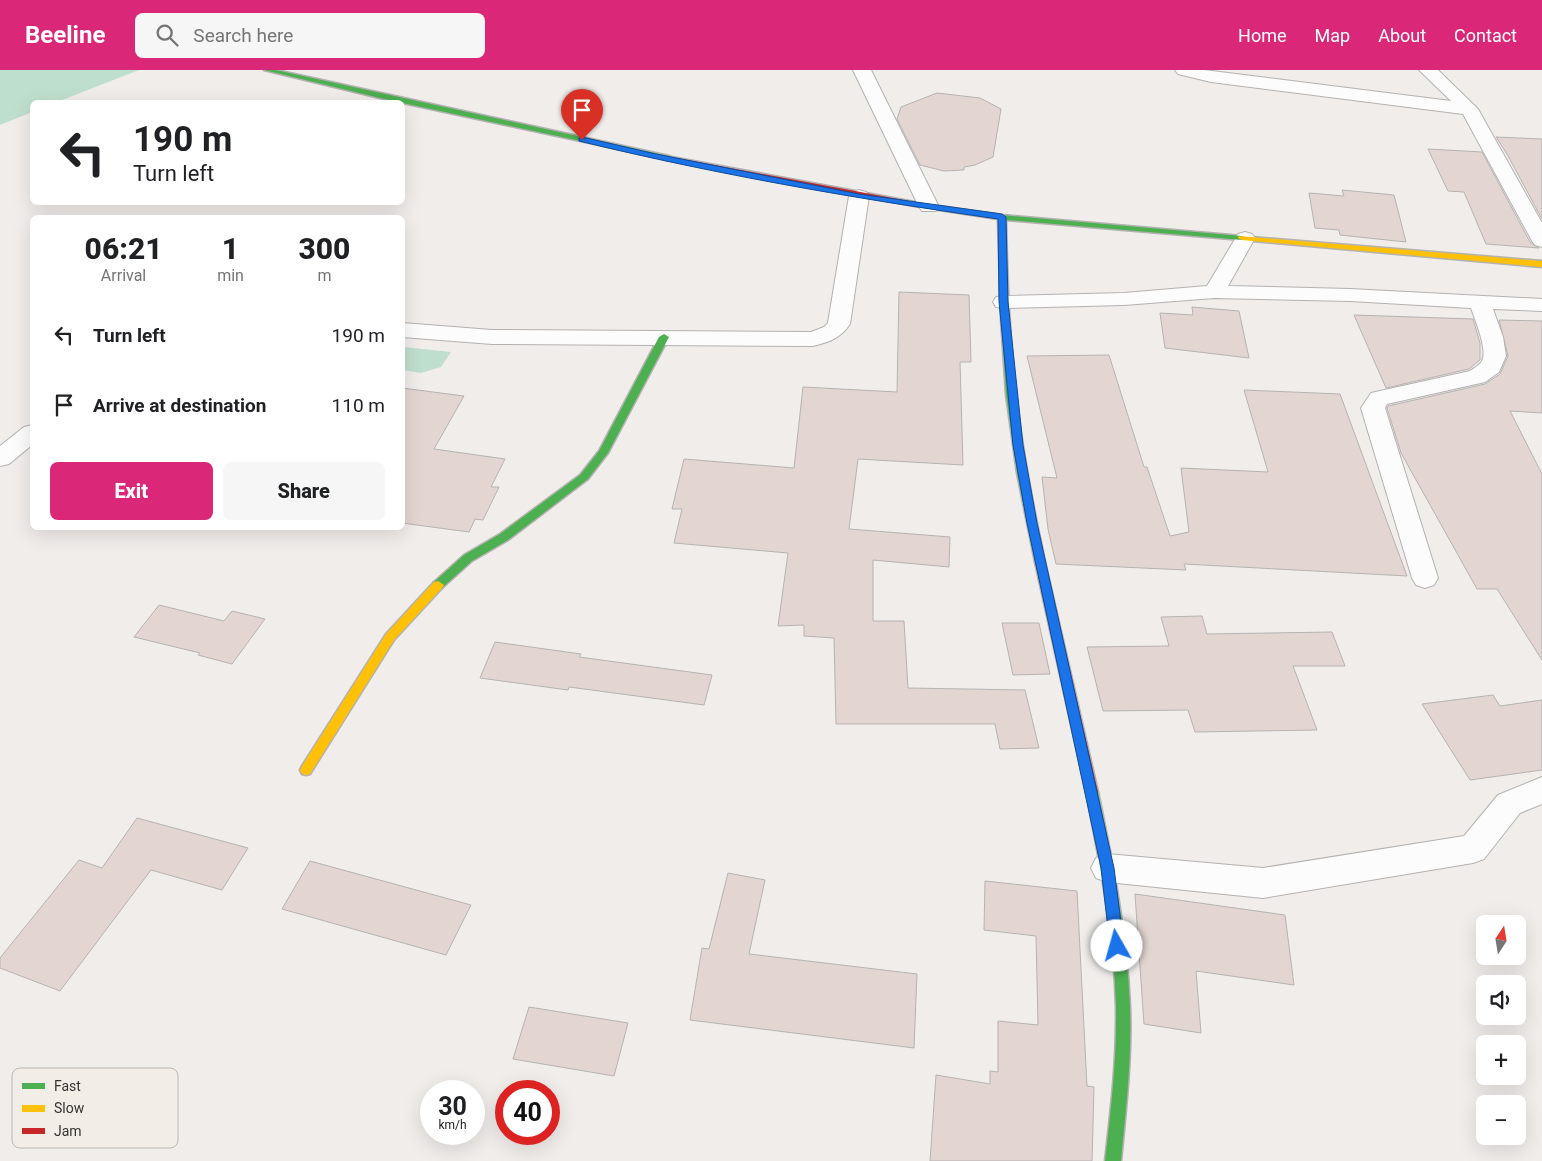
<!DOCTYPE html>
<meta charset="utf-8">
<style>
body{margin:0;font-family:Roboto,sans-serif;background:#f6f6f6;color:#202124;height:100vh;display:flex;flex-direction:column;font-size:19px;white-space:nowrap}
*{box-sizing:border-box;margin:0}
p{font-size:16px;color:#757577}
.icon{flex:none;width:28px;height:28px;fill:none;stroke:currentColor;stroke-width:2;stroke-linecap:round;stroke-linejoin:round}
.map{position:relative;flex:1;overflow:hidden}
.drawer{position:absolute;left:30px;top:145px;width:375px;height:315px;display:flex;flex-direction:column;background:#fff;border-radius:8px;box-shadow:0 5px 20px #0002}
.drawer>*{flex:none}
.hud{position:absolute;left:30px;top:30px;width:375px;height:105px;border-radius:8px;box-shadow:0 5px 20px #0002;background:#fff;color:#202124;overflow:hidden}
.needle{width:32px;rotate:12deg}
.buttons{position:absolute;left:1476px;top:845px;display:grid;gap:10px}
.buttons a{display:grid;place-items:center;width:50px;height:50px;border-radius:8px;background:#fff;box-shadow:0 5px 20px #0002;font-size:25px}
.speed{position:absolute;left:420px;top:1010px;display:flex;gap:10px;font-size:25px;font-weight:700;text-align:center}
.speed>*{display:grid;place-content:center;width:65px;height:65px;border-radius:50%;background:#fff;box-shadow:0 5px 20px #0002;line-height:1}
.speed small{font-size:12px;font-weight:400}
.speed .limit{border:8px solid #d22;background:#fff;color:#111}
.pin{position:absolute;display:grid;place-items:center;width:42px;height:42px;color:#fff;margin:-51px -21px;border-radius:50% 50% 50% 0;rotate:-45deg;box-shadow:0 0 5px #0007}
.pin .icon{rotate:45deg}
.me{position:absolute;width:55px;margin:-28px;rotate:353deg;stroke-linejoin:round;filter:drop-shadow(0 0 4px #0008)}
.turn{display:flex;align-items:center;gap:18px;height:105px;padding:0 20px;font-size:22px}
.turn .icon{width:65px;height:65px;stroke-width:2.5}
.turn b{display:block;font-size:35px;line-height:42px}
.eta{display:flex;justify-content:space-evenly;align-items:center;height:85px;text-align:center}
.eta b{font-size:30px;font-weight:800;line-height:35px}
.primary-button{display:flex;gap:10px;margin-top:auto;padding:10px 20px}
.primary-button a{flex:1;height:58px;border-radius:8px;background:#db2777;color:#fff;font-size:20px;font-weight:800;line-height:58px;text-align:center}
.primary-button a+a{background:#f6f6f6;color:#202124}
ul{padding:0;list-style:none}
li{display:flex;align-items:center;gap:15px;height:70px;padding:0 20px}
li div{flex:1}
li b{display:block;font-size:19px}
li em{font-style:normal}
header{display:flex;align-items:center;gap:30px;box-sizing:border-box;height:70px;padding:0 25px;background:#db2777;color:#fff}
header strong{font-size:24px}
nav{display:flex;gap:28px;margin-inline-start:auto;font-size:18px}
.search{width:350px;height:45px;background:#f6f6f6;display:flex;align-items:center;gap:12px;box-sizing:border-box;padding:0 18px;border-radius:8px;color:#757577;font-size:19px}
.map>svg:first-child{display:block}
.green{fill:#bfdfce}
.building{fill:#e3d6d2;stroke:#b5b3b2}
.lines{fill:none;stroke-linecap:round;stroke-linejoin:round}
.street-casing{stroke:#b4b2b0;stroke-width:2}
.fast-casing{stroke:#b4b2b0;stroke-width:3}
.slow-casing{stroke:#b4b2b0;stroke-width:3}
.jam-casing{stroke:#b4b2b0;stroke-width:3}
.street{fill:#fdfcfc;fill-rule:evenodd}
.fast{fill:#4caf50;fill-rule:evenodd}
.slow{fill:#ffc107;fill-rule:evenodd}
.jam{fill:#c62828;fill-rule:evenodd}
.route{fill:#1a73e8;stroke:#114b97}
.key{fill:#f3ede8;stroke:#bab6b1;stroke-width:1}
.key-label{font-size:14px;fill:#363432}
</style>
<header>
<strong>Beeline</strong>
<div class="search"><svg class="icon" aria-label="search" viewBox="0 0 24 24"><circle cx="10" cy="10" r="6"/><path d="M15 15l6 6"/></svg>Search here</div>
<nav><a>Home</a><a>Map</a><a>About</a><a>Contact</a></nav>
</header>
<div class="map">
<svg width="1542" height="1091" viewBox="0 0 1542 1091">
<rect width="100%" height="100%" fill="#f0edeb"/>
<g class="green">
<path d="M0 0H139L57 32H32V42L0 55Z"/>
<path d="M403 277 451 282 441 297 421 303 403 300Z"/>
</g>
<g class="building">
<path d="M937 23 980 28 1001 39 993 87 975 95 964 97V100L944 101 920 95 897 49 901 37Z"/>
<path d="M1496 67 1542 69V149L1507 84Z"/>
<path d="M1428 79 1482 82 1530 172 1539 178 1486 174 1464 122 1448 121Z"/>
<path d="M1342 120 1394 125 1406 172 1340 165 1339 160 1315 158 1309 123 1344 126Z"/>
<path d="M899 222 969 225 971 292H960L963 395 858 389 849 459 950 467 949 497 873 490V551H904L908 618 1025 620 1039 678 1000 679 995 654H836L834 568 804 566V555L778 556 788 483 674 473 682 439H672L684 389 794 398 803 317 897 322Z"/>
<path d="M1192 237 1239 241 1249 288 1165 278 1160 243 1193 245Z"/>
<path d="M1354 245 1473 249 1480 273V290L1469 299 1386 318Z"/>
<path d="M1499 250 1542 251V343L1510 341 1542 404V590L1497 519H1477L1401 383 1387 338 1388 336 1485 314 1500 304 1508 286Z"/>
<path d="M1109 285 1144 397H1147L1170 466 1189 462 1181 398 1268 402 1244 320 1340 324 1407 506 1184 494 1186 500 1056 494 1048 459 1042 407 1057 408 1027 286Z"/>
<path d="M402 318 464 326 434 379 505 389 491 417H499L483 450 475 449 469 462 402 453Z"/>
<path d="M159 535 224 551 232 541 265 549 232 594 198 585 200 583 134 567Z"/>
<path d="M1202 546 1207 564 1332 562 1345 596H1293L1317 660 1195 662 1188 640 1103 641 1087 577 1169 576 1161 547Z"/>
<path d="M1002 553H1039L1050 604 1013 605Z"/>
<path d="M495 572 581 584 579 587 712 605 704 635 569 617 568 620 480 608Z"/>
<path d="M1493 625 1500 636 1542 630V700L1470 710 1422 634Z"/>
<path d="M137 748 248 778 222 820 151 800 60 921 0 898V888L79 790 102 798Z"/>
<path d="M310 791 471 835 446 885 282 839Z"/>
<path d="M728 803 765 810 749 884 917 904 914 978 690 950 702 878 709 879Z"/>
<path d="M985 811 1077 821 1087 1016 1094 1017 1092 1091H930L936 1005 990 1014V1001L998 1002V951L1038 955 1036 866 984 860Z"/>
<path d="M1135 824 1285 845 1294 915 1196 901 1201 963 1144 954Z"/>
<path d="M529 937 628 953 614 1006 513 989Z"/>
</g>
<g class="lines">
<defs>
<g id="street">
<path d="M853 0H871L939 137 936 141H922L919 137Z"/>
<path d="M1175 0H1204L1451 31 1419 0H1438L1478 39 1542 153V177L1535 175 1532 171 1463 44 1211 12 1178 4Z"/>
<path d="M859 120 866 122 869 126 850 254C841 268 829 272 813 276L492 274 402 267V253L492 260 811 262 824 257 828 253 849 126 852 122Z"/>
<path d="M1245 162 1252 164 1255 168 1228 216 1350 219 1542 229V241L1493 239 1503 267 1506 286 1499 302 1485 312 1387 334 1385 338 1438 508 1434 515 1425 518 1416 515 1412 508 1361 338 1371 323 1470 301C1474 298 1479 296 1482 291 1488 280 1475 250 1471 238L1350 231 1214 228 1124 235 1004 238 996 237 993 232 996 227 1004 226 1124 223 1207 216 1238 164Z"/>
<path d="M32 355V375L9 394 0 396V376L24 357Z"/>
<path d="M1542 707V734L1520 743 1484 789 1473 793 1263 828 1107 812 1096 808 1091 798 1096 788 1107 784 1263 798 1464 766 1498 725Z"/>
</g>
<g id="fast">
<path d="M264 0H276L669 86 673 88 669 90 384 29Z"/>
<path d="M917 133 1002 145 1242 166 1246 168 1242 170 1006 150C1007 208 1009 266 1016 324 1022 381 1033 436 1045 492L1044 495H1036L1035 492 1017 403 1006 324 1001 248 998 149 920 137 916 135Z"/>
<path d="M664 264 669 267 608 383 588 409 508 470 472 491 442 518H434L432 515 434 512 464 485 500 464 580 405 599 381 659 267Z"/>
<path d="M1092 717 1096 718 1098 722C1113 793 1127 864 1130 936 1132 988 1126 1039 1121 1091H1105C1111 1039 1117 988 1116 936 1114 864 1100 793 1086 722L1088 718Z"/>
</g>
<g id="slow">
<path d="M1239 166 1542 191V197L1242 170 1238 168Z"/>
<path d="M438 511 444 515 442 518 394 570 310 704 306 705 302 704 300 700 302 696 386 564 434 512Z"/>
</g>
<g id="jam">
<path d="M666 86 920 133 924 135 920 137 669 90H666Z"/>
<path d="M1040 488 1045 492 1098 722 1096 726 1092 727 1088 726 1086 722 1035 492Z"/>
</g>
</defs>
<use href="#street" class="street-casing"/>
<use href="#fast" class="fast-casing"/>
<use href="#slow" class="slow-casing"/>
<use href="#jam" class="jam-casing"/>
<use href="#street" class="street"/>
<use href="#fast" class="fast"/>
<use href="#slow" class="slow"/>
<use href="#jam" class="jam"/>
</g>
<path class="route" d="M582 67 656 84 859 124 1002 144 1006 147 1008 232 1023 375 1037 453 1114 798 1124 876 1122 880 1117 882 1112 880 1110 876 1101 798 1027 453 1013 375 999 232 998 149C858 129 718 105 579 71V68Z"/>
<rect x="12" y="998" width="166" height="80" rx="8" class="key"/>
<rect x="22" y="1013" width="23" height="6" fill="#4caf50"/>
<rect x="22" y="1035" width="23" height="7" fill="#ffc107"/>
<rect x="22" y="1058" width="23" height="6" fill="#c62828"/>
<g class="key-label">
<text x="54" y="1021">Fast</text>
<text x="54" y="1043">Slow</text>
<text x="54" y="1066">Jam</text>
</g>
</svg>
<div class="buttons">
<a><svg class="needle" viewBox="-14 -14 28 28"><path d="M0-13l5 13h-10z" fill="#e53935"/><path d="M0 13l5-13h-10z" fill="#757577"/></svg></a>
<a><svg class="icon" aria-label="sound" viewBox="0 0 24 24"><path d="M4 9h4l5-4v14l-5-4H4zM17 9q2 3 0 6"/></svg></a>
<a>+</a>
<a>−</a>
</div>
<div class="speed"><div>30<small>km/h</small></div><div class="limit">40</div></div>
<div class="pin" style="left:582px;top:70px;background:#d93025"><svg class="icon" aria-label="arrive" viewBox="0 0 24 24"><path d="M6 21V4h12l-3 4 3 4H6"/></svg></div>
<svg class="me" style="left:1117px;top:876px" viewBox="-20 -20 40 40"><circle r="19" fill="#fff"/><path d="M0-13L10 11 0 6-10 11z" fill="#1a73e8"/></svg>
<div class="hud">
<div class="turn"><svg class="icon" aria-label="left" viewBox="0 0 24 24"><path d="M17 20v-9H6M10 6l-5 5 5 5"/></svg><div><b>190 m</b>Turn left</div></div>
</div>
<section class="drawer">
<div class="eta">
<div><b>06:21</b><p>Arrival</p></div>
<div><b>1</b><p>min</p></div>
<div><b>300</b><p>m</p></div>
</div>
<ul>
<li><svg class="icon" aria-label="left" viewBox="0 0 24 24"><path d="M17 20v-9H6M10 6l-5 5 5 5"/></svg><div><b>Turn left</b></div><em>190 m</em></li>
<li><svg class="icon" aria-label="arrive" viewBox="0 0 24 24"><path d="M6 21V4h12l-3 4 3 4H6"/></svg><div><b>Arrive at destination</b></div><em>110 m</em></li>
</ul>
<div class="primary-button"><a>Exit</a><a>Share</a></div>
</section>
</div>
